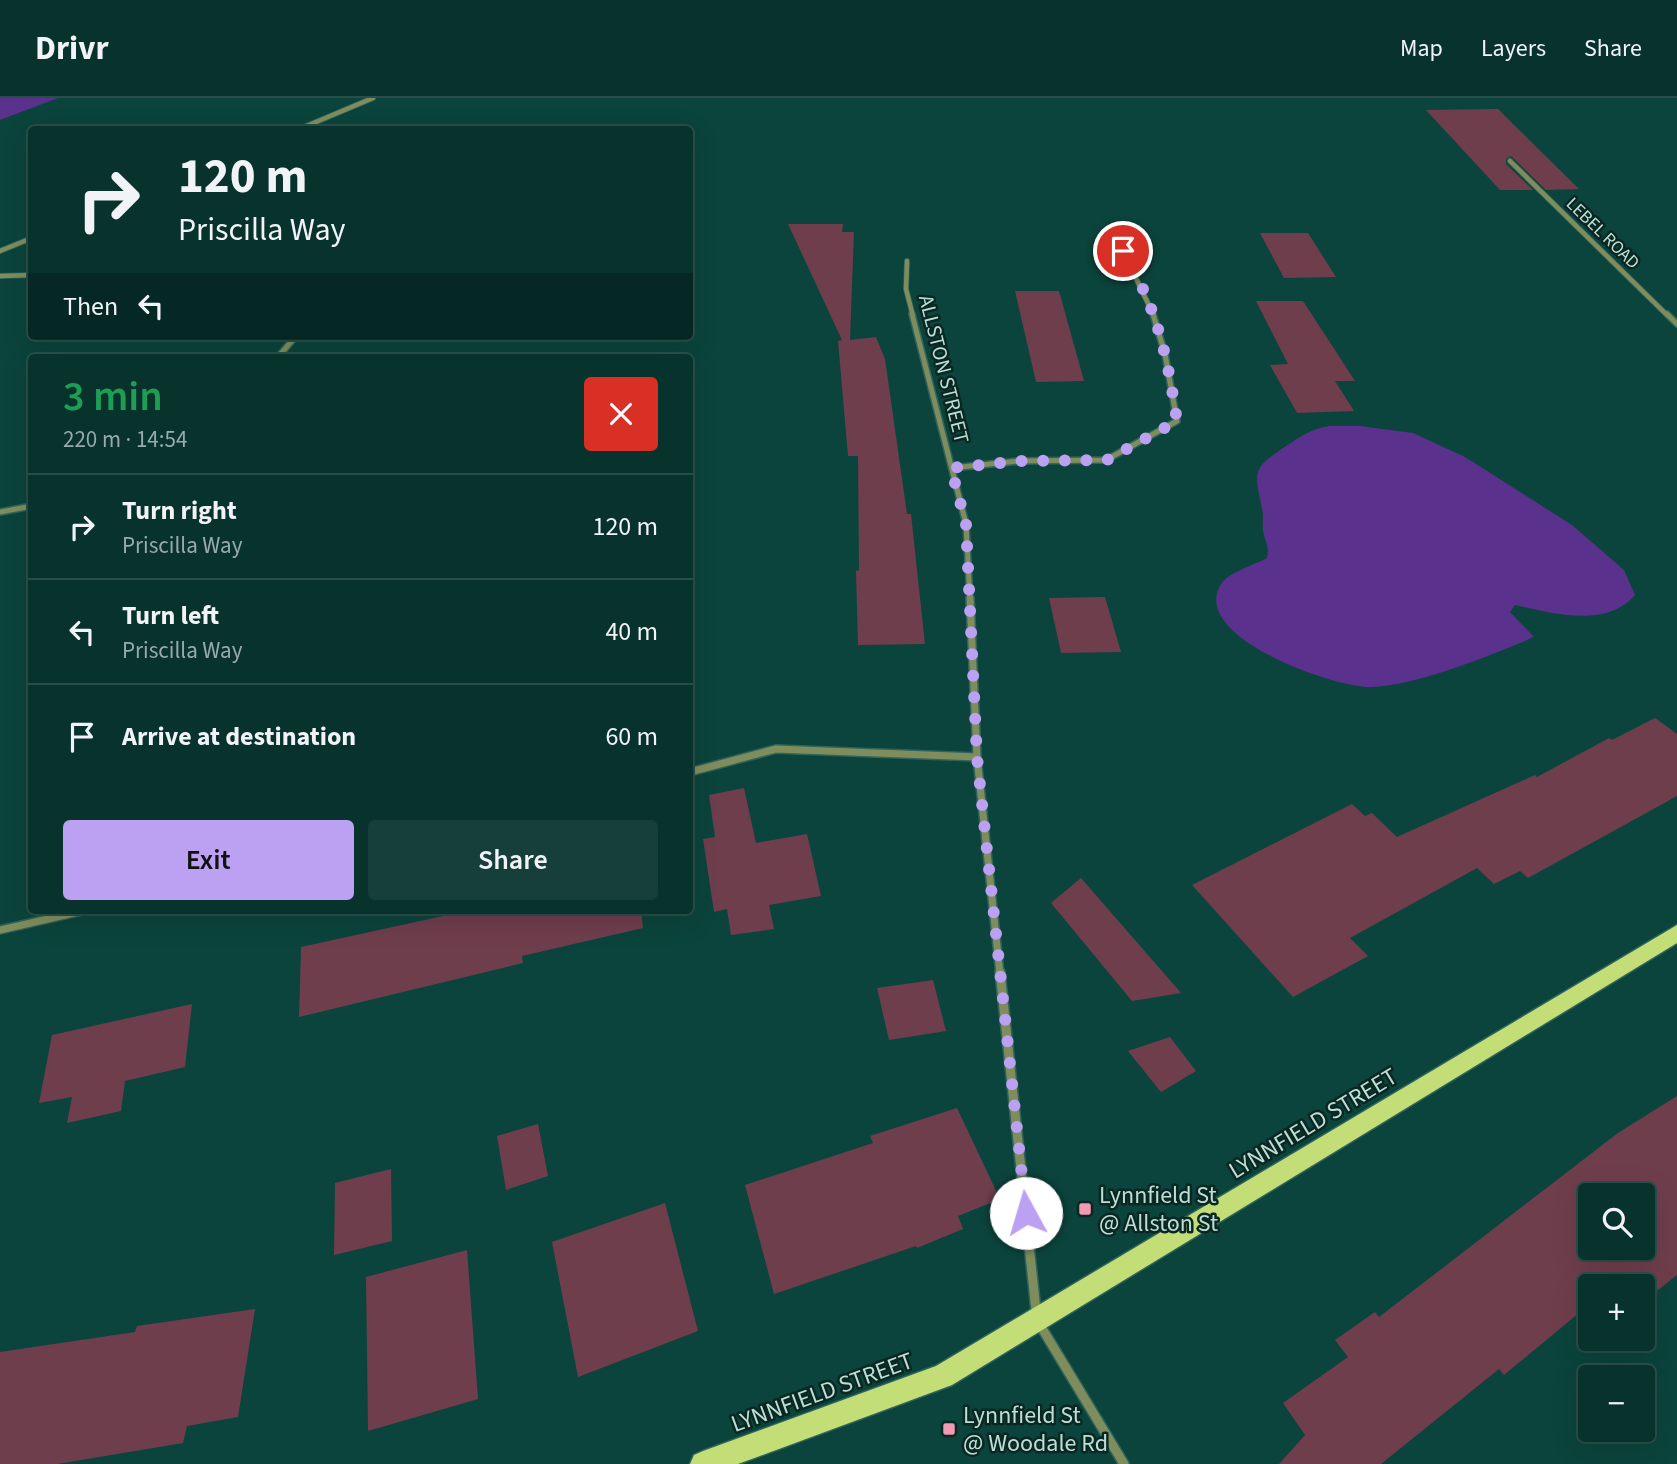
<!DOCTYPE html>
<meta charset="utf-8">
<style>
body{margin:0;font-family:"Source Sans 3",sans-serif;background:#163f39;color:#f1f3f6;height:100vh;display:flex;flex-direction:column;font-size:26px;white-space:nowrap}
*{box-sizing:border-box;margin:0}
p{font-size:23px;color:#98aaaa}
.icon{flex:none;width:38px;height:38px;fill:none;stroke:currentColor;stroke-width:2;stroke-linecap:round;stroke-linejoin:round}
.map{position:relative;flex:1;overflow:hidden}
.sheet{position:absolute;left:28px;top:256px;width:665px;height:560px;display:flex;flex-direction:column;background:#08332d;border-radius:7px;box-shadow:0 7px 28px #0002,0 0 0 2px #294e49}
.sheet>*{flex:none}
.guide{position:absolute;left:28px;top:28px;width:665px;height:214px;border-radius:7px;box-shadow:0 7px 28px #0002,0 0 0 2px #294e49;background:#08332d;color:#f1f3f6;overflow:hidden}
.tools{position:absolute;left:1578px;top:1085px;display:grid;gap:14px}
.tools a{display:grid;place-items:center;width:77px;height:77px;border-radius:7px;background:#08332d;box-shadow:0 7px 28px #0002,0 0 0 2px #294e49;font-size:35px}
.pin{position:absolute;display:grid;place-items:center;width:60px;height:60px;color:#fff;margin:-30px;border:4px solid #fff;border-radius:50%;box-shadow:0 2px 7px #0007}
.me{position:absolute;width:77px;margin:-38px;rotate:354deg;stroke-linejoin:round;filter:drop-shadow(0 0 5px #0008)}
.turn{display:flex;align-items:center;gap:24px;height:147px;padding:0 35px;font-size:32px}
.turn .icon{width:91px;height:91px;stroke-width:2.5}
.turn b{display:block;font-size:49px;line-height:60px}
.then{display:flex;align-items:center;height:66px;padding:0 35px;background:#0003;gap:14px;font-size:26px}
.round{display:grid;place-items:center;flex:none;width:74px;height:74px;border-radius:7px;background:#163f39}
.overview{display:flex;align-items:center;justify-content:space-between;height:119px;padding:0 35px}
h1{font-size:42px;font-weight:600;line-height:52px;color:#1e9e55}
.action{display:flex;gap:14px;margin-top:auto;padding:14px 35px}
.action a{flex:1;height:80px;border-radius:7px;background:#bca0f2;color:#111;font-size:28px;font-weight:600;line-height:80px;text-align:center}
.action a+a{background:#163f39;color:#f1f3f6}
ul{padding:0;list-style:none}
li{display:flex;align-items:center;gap:21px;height:105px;padding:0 35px;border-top:2px solid #294e49}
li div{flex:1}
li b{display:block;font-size:26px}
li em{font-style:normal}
header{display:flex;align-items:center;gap:42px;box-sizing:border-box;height:98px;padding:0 35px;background:#08332d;border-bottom:2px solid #294e49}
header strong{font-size:33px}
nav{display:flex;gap:38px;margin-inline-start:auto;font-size:24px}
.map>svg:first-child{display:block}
.green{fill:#5a318c}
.building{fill:#6f3e4d;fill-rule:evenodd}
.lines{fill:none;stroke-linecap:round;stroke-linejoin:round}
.street-far3-casing{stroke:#2f635b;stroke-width:6}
.street-far2-casing{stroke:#2f635b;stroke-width:8}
.street-far1-casing{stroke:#2f635b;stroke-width:10}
.street-casing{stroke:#2f635b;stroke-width:12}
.primary-casing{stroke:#2f635b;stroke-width:3}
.street-far3{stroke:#7f8d5c;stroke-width:4.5}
.street-far2{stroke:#7f8d5c;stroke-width:5}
.street-far1{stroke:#7f8d5c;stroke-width:7}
.street{stroke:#7f8d5c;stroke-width:9}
.primary{fill:#c3de76;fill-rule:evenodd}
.route{stroke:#bca0f2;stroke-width:12;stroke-dasharray:0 21.6}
.poi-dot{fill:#f19ab3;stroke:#0a2722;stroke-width:2.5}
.labels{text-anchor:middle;stroke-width:5;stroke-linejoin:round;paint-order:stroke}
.far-street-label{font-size:18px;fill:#bdded7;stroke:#0a2722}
.street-label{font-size:21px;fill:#bdded7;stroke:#0a2722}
.near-street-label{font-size:24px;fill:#bdded7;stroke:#0a2722}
.near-poi-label{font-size:24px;fill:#bdded7;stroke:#0a2722;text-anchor:start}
</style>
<header>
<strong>Drivr</strong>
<nav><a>Map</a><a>Layers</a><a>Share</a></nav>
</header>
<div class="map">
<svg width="1677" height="1366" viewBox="0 0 1677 1366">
<rect width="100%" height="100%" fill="#0b443c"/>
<g class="green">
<path d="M0 0H58L0 22Z"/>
<path d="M1330 328H1360L1413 335 1465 359 1572 427 1624 472 1635 497C1606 531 1551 515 1515 507L1510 514 1534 539C1492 557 1415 588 1371 589 1335 590 1188 539 1221 486 1229 474 1254 467 1267 460 1270 449 1265 444 1263 433 1262 426 1264 419 1262 411 1255 374 1250 372 1286 348 1302 338 1310 331 1330 328Z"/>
</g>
<g class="building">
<path d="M1498 11 1579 91 1546 92 1511 58 1506 61V66L1533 92H1500L1426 12Z"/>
<path d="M788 126H843L842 134H854L850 242 876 239 885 261 907 416H911L925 546 858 547 856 473 859 472 858 358H848L838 243 842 242Z"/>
<path d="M1260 135H1308L1336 179 1284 180Z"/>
<path d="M1015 193H1059L1084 283 1036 284Z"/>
<path d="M1256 203H1303L1355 283H1335L1354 313 1297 315 1270 267 1288 266Z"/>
<path d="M1105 499 1121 554 1061 555 1049 500Z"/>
<path d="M1655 620 1677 636V698L1528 780 1520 773 1494 786 1477 770 1350 840 1368 858 1293 899 1192 787 1352 706 1365 718 1372 715 1397 739 1535 677 1537 679 1609 640 1612 642Z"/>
<path d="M744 690 756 745 807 736 821 798 769 807 774 831 731 837 727 811 714 814 703 741 715 739 709 697Z"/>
<path d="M1081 780 1181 895 1132 903 1051 805Z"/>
<path d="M442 812H641L643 830 522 858 523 865 299 919 301 849 443 818Z"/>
<path d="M933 882 946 933 889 942 877 890Z"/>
<path d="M192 906 185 969 125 983 121 1013 67 1025 72 999 39 1005 52 937Z"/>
<path d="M1170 939 1196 973 1161 994 1128 953Z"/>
<path d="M1677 998V1177L1644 1203 1643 1188H1629L1621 1180 1611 1188H1591V1205L1504 1277 1499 1271 1381 1366H1279L1305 1337 1283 1305 1348 1259 1335 1242 1375 1214 1379 1219 1618 1035ZM1591 1097H1643V1150H1591Z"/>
<path d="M957 1010 1000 1101 958 1118 963 1131 917 1150 916 1148 774 1196 745 1087 873 1045 870 1038Z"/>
<path d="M538 1026 548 1078 506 1092 497 1038Z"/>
<path d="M391 1071 392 1143 334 1157 335 1085Z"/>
<path d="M665 1105 698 1233 578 1279 552 1144Z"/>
<path d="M467 1152 478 1301 368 1333 366 1179Z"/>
<path d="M255 1211 238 1319 187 1328 183 1345 57 1366H0V1254L135 1234 137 1228Z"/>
</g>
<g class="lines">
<defs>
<g id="street-far3">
<path d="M297 32 373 0"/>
<path d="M1510 63 1668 218"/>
<path d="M0 153 32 140"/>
<path d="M1123 153 1154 218"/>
<path d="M907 163 906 191 913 218"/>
<path d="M0 178 32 177"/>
</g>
<g id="street-far2">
<path d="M912 216 966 426 970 502"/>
<path d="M1667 216 1677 226"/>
<path d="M278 259 296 238"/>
<path d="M952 370 1019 363 1106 362 1177 323 1165 256 1153 216"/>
<path d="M0 414 32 408"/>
</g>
<g id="street-far1">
<path d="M970 500 977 659 1000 876"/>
<path d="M690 674 776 651 977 659"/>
<path d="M0 832 87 812"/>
</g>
<path id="street" d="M1000 874 1037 1222 1124 1366"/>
<path id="primary" d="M1677 827V845L952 1287 738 1366H690L694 1357 703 1353 936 1268Z"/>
</defs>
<use href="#street-far3" class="street-far3-casing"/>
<use href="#street-far2" class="street-far2-casing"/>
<use href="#street-far1" class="street-far1-casing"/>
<use href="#street" class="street-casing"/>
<use href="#primary" class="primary-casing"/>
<use href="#street-far3" class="street-far3"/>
<use href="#street-far2" class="street-far2"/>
<use href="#street-far1" class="street-far1"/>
<use href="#street" class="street"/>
<use href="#primary" class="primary"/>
</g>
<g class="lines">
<path class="route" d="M1026 1115 977 659 966 426 951 370 1019 363 1107 362 1177 323C1167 257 1158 212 1123 153"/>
</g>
<g class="poi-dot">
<rect x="1078" y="1104" width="14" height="14" rx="3.5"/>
<rect x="942" y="1324" width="14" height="14" rx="3.5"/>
</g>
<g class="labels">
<g class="far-street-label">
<text transform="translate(1603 135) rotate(44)" y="6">LEBEL ROAD</text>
</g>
<g class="street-label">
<text transform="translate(944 271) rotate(76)" y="7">ALLSTON STREET</text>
</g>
<g class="near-street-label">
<text transform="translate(1313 1025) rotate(-31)" y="8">LYNNFIELD STREET</text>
<text transform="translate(822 1294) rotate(-20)" y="8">LYNNFIELD STREET</text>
</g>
<g class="near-poi-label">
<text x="1099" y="1105">Lynnfield St<tspan x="1099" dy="28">@ Allston St</tspan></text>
<text x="963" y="1325">Lynnfield St<tspan x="963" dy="28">@ Woodale Rd</tspan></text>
</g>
</g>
</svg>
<div class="tools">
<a><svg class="icon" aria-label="search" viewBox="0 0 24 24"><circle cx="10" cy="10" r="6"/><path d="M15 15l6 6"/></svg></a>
<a>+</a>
<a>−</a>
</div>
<div class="pin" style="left:1123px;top:153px;background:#d93025"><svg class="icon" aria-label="arrive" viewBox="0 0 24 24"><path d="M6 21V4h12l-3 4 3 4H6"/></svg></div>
<svg class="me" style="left:1026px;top:1115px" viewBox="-20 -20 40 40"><circle r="19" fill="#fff"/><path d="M0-13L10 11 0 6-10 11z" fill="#bca0f2"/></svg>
<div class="guide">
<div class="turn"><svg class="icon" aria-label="right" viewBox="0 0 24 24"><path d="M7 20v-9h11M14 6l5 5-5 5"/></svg><div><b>120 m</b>Priscilla Way</div></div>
<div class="then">Then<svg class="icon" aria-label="left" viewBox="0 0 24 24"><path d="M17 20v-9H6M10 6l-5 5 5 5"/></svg></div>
</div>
<section class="sheet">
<div class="overview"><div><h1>3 min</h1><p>220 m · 14:54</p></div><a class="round" style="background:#d93025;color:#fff"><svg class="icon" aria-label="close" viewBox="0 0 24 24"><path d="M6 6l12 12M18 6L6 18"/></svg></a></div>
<ul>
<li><svg class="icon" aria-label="right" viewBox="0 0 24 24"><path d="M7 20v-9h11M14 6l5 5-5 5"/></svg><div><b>Turn right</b><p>Priscilla Way</p></div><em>120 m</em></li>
<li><svg class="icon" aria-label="left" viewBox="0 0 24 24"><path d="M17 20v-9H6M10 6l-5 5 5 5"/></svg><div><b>Turn left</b><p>Priscilla Way</p></div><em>40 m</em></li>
<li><svg class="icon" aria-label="arrive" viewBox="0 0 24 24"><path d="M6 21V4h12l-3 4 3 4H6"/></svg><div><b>Arrive at destination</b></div><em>60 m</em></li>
</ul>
<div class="action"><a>Exit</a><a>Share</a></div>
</section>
</div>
